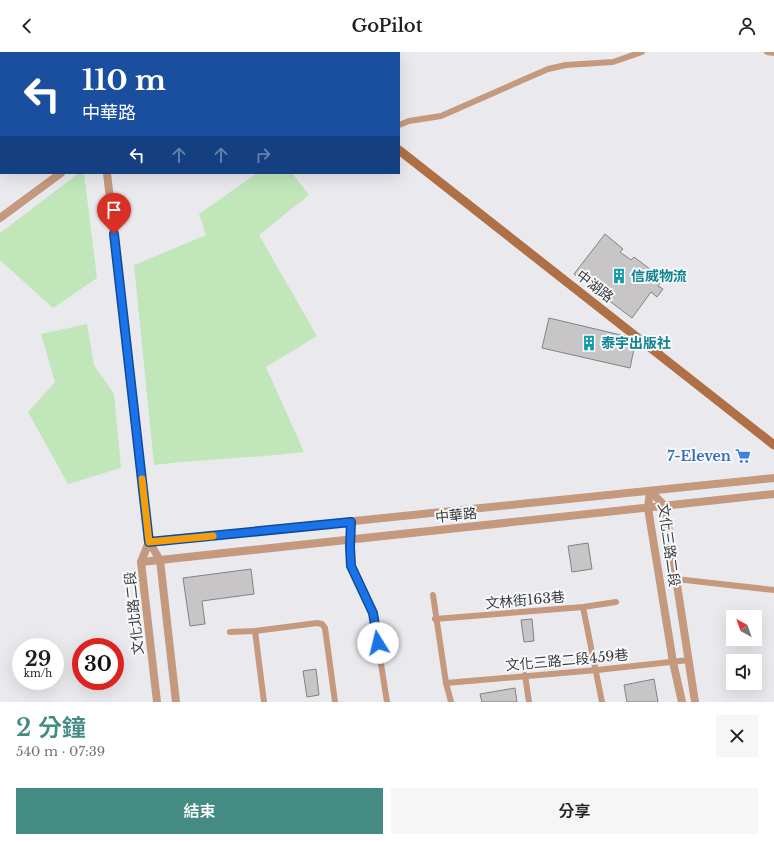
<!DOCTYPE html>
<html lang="zh-TW">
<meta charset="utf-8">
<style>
body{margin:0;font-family:"Libre Baskerville","Noto Sans TC",serif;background:#f6f6f6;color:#202124;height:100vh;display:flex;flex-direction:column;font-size:15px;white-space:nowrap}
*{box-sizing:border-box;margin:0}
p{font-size:13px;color:#757577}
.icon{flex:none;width:22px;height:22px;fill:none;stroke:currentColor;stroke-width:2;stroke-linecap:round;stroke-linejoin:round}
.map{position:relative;height:650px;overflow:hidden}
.sheet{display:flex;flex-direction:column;background:#fff;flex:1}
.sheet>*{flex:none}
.guide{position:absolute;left:0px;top:0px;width:400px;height:122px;box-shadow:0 4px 16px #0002;background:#1a4fa0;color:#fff;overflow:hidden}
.needle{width:26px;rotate:320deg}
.fabs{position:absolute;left:726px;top:558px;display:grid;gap:8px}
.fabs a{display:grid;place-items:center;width:36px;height:36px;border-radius:0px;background:#fff;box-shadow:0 4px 16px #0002;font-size:20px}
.speed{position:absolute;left:12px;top:586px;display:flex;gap:8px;font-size:20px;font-weight:700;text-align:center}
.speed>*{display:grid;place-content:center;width:52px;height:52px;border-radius:50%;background:#fff;box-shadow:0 4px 16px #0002;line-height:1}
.speed small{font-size:10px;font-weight:400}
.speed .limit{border:6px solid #d22;background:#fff;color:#111}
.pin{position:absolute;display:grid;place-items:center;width:34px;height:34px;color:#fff;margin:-41px -17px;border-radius:50% 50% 50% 0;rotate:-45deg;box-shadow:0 0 4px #0007}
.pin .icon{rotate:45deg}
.me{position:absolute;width:44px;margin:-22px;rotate:351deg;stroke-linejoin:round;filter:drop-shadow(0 0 3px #0008)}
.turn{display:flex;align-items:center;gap:14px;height:84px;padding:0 16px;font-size:18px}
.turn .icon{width:52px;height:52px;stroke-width:2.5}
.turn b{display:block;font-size:28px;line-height:34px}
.lanes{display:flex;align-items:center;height:38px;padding:0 16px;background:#0003;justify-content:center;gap:20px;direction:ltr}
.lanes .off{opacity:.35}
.round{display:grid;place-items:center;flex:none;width:42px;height:42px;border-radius:0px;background:#f6f6f6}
.head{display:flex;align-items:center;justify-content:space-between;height:68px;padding:0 16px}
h1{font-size:24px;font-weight:600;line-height:30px;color:#448b83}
.button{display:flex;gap:8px;margin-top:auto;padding:8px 16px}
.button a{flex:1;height:46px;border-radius:0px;background:#448b83;color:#fff;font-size:16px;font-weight:600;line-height:46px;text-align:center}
.button a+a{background:#f6f6f6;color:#202124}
header{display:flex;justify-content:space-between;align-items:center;height:52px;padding:0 16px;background:#fff;font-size:18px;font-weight:600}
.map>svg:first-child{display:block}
.green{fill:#c0e6ba}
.building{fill:#c8c5c6;stroke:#848182}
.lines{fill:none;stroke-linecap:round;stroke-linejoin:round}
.minor{stroke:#c4997e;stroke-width:6}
.tertiary{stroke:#c4997e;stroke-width:8}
.secondary{stroke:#af7046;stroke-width:9}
.route-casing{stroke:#114b97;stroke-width:10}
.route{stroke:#1a73e8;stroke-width:7}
.slow{stroke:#f59e0b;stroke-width:7}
.labels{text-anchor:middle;stroke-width:4;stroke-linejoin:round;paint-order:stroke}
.culture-label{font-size:14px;font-weight:bold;fill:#0d838f;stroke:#f7f8fb;text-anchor:start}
.street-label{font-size:14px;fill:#3b3c3d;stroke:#f7f8fb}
.shop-label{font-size:14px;font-weight:bold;fill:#366cbe;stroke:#f7f8fb;text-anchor:end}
</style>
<header><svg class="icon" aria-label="back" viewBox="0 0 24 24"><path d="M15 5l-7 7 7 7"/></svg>GoPilot<svg class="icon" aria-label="person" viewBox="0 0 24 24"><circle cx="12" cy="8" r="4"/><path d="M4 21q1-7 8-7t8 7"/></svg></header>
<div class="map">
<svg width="774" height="650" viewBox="0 0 774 650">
<rect width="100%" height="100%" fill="#eaeaee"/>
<g class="green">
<path d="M79 121H84L97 226 53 256 0 208V181Z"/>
<path d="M257 121H292L309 143 259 183 317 284 266 315 304 400C254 406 204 407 154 413L134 213 206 183 199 162Z"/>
<path d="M87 272 94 313 114 342 121 416 68 432 28 360 55 330 41 282Z"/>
</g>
<g class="building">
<path d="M605 182 623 197 620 200 631 208 634 205 663 227 658 234 663 237 657 245 651 240 632 266 574 222Z"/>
<path d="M549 266 625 284 635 292 630 316 542 296Z"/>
<path d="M588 491 592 517 572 520 568 494Z"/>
<path d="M251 517 254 542 202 549 205 572 190 574 183 526Z"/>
<path d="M532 567 534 589 524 590 521 568Z"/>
<path d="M316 617 319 643 307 645 303 619Z"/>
<path d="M654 627 658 650H627L624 633Z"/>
<path d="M515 636 517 650H482L480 642Z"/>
</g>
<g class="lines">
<g class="minor">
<path d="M767 0 774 1"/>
<path d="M399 73 409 69 441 64 548 17 566 13 613 10 642 0"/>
<path d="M351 470 350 495 351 514 373 561 387 650"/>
<path d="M676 527 774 538"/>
<path d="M433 543 446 631 451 650"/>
<path d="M583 555 602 650"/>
<path d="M435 567 583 555 616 550"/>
<path d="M255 579 264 650"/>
<path d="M230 580 255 579 317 571 322 572 325 576 335 650"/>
<path d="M525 623 529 650"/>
<path d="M446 631 597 618 689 608"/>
</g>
<g class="tertiary">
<path d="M94 0V1"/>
<path d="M225 1 226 0"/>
<path d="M107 121 149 490 160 508 176 650"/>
<path d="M0 166 61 121"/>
<path d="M650 439 665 454 695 650"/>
<path d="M650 439 648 456 673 610 682 650"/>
<path d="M149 490 774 426"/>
<path d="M149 490 141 510 157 650"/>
<path d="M141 510 774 442"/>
</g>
<g class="secondary">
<path d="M277 0 278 1"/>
<path d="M399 98 774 393"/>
</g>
</g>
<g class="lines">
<defs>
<path id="route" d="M114 182 149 490 351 470 350 495 351 514 373 561 378 591"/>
</defs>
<use href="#route" class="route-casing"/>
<use href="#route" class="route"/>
<path class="slow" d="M142 427 149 490 213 484"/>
</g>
<defs>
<symbol id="building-bare" viewBox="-9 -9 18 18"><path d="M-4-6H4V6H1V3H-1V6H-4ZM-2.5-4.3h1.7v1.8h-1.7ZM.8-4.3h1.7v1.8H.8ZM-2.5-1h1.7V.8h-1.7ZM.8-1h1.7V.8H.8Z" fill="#0f9aa8" stroke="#f7f8fb" stroke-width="2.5" paint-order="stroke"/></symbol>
<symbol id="supermarket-bare" viewBox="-9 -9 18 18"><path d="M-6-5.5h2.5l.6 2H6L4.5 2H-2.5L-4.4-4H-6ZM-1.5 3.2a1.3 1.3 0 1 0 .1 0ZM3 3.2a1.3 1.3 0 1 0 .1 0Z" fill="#3f7fe0" stroke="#f7f8fb" stroke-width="2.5" paint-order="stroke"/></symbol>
</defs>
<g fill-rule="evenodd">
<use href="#building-bare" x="608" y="213" width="22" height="22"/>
<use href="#building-bare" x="578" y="280" width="22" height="22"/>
<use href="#supermarket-bare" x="732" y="393" width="22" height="22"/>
</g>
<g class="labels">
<g class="culture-label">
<text x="631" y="229">信威物流</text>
<text x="601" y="296">泰宇出版社</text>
</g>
<g class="street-label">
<text transform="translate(595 234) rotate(38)" y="5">中湖路</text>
<text transform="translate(456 463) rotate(-6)" y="5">中華路</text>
<text transform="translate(669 493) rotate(82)" y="5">文化三路二段</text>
<text transform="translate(525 548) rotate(-5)" y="5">文林街163巷</text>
<text transform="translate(134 561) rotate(-96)" y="5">文化北路二段</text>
<text transform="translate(567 608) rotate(-5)" y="5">文化三路二段459巷</text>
</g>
<g class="shop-label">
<text x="731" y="409">7-Eleven</text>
</g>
</g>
</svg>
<div class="fabs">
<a><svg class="needle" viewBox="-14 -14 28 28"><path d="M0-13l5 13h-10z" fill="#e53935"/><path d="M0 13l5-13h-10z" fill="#757577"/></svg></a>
<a><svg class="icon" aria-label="sound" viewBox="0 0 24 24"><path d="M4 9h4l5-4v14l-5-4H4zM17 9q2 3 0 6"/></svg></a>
</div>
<div class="speed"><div>29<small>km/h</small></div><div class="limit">30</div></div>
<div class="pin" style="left:114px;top:182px;background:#d93025"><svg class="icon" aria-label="arrive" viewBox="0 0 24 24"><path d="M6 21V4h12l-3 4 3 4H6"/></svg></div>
<svg class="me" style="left:378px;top:591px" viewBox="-20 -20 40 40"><circle r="19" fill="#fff"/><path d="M0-13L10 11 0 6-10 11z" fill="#1a73e8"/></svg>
<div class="guide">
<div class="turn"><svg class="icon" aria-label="left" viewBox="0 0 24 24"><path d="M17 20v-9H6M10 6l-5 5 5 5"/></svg><div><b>110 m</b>中華路</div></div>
<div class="lanes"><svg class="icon" aria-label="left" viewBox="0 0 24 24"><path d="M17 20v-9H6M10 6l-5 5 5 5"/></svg><svg class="icon off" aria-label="ahead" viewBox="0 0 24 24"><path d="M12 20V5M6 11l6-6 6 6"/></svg><svg class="icon off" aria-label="ahead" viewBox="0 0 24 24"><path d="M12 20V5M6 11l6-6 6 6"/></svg><svg class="icon off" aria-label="right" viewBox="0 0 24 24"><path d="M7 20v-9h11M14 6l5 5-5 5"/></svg></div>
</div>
</div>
<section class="sheet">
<div class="head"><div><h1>2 分鐘</h1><p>540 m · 07:39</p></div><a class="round"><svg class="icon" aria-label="close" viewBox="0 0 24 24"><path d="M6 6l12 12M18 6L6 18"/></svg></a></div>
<div class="button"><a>結束</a><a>分享</a></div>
</section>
